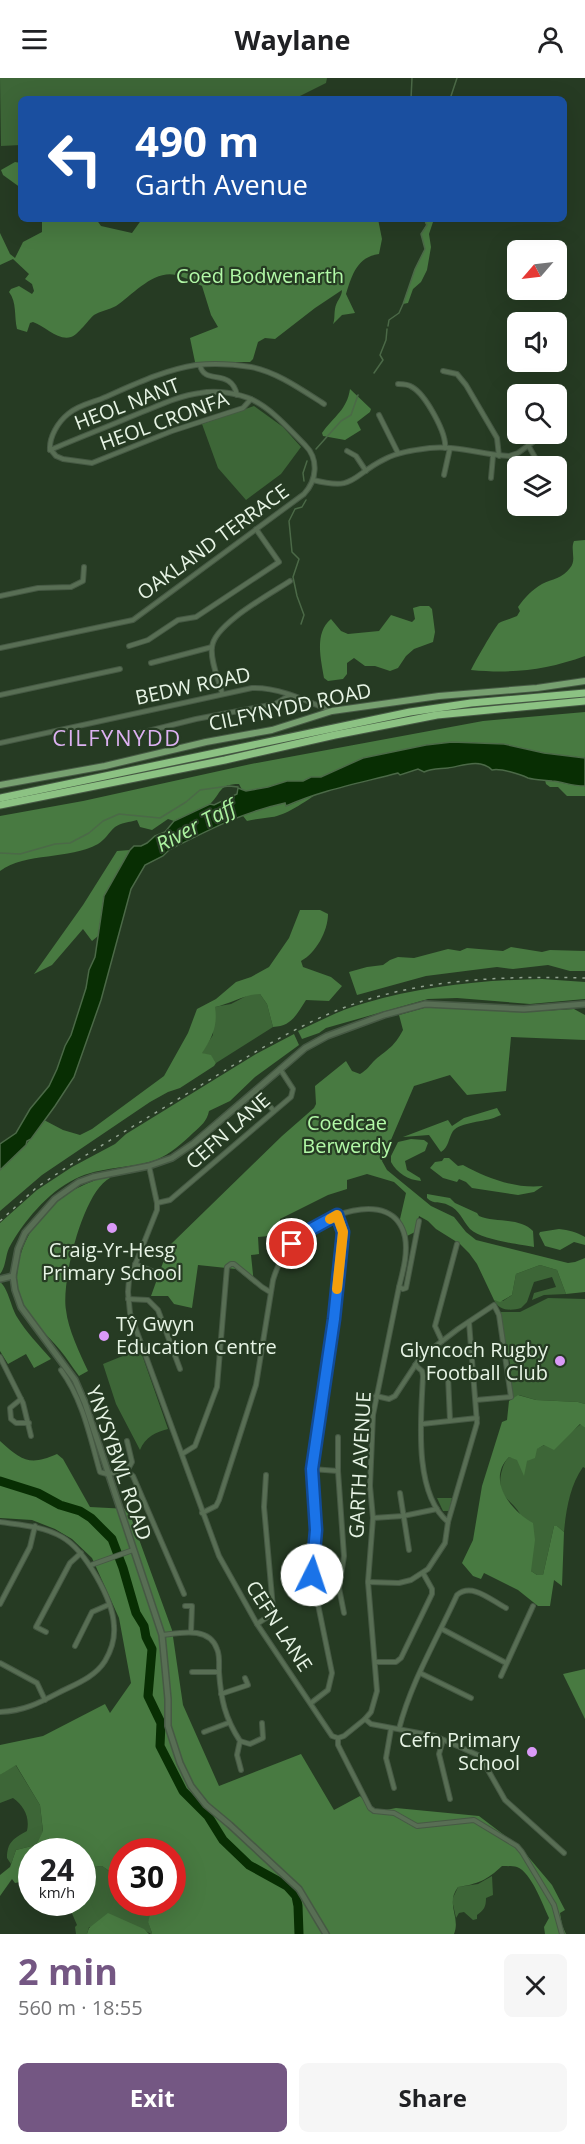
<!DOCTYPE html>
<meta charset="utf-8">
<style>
body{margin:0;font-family:"Open Sans",sans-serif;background:#f6f6f6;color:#202124;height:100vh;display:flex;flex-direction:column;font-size:22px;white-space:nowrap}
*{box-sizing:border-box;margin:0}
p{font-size:20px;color:#757577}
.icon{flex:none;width:33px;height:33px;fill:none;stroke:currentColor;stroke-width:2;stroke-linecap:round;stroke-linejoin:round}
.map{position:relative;height:1856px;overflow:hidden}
.sheet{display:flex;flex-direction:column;background:#fff;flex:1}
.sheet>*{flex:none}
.guide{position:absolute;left:18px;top:18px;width:549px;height:126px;border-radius:9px;box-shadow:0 6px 24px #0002;background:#1a4fa0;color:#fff;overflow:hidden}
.needle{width:39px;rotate:242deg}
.fabs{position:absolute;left:507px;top:162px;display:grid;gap:12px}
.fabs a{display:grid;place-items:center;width:60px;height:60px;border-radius:9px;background:#fff;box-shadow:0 6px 24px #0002;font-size:30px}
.speed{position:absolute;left:18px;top:1760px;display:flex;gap:12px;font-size:30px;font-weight:700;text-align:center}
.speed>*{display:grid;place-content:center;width:78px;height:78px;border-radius:50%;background:#fff;box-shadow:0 6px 24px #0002;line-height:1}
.speed small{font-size:15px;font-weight:400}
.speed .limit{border:9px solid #d22;background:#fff;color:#111}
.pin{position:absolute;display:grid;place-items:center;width:51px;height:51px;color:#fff;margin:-26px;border:3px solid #fff;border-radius:50%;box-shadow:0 2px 6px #0007}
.me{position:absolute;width:66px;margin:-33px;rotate:4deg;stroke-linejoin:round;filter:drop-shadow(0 0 4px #0008)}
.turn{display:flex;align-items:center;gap:21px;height:126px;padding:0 18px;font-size:27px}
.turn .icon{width:78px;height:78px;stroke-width:2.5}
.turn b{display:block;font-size:42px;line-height:51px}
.round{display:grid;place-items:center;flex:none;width:63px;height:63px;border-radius:9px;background:#f6f6f6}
.summary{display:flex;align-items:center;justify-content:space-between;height:102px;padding:0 18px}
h1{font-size:36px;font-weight:700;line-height:45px;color:#745783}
.primary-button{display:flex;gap:12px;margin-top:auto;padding:12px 18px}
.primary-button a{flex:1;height:69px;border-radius:9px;background:#745783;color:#fff;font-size:24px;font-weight:700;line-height:69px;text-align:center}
.primary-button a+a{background:#f6f6f6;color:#202124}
header{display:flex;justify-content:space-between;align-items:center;height:78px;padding:0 18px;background:#fff;font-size:27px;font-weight:700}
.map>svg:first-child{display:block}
.green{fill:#3d6637}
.forest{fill:#487a41}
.water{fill:#082e03;stroke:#4b6947;stroke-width:1.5}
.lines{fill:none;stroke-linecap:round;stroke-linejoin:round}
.stream{stroke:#4b6947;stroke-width:1.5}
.river{stroke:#082e03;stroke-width:9}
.street-casing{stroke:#465944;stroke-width:6}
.secondary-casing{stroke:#465944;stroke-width:8}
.primary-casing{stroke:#465944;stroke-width:8}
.highway-casing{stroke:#465944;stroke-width:9}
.street{stroke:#586e54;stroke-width:4}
.secondary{stroke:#586e54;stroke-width:5}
.primary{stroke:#77a070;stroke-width:6}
.highway{stroke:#8cc283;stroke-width:7}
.rail{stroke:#91a28f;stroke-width:1.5;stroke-dasharray:3 6;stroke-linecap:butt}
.route-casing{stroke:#114b97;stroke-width:15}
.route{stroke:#1a73e8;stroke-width:10}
.slow{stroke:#f59e0b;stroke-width:10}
.poi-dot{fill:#da9af7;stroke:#263b23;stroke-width:2}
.labels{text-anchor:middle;stroke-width:4.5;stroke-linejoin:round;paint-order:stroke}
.park-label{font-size:20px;fill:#b2f9a7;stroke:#263b23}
.street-label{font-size:20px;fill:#e7f4e5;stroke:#263b23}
.poi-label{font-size:20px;fill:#e7f4e5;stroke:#263b23;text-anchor:end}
.water-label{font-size:21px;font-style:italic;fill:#abf29f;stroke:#263b23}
.quarter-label{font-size:22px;letter-spacing:1.5px;fill:#ddb1f2;stroke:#263b23}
</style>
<header><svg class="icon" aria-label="menu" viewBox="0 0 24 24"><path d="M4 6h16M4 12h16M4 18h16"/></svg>Waylane<svg class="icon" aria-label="person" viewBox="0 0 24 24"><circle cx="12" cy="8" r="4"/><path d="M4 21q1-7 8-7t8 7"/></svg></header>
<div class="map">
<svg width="585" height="1856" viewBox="0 0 585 1856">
<rect width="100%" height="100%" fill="#263b23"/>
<g class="green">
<path d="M0 0H327L326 5 294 21H21V67L1 68Z"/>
<path d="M254 328 283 349 301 369 281 396 246 422 218 390 202 346Z"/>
<path d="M250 916H260L267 926 273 949 216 985 211 978 201 975 213 957 214 929 231 926Z"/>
<path d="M540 1187 557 1192 566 1216 544 1217 532 1222 534 1215 556 1209 552 1199 534 1204 527 1224 521 1230C511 1233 499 1233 494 1222L503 1223 512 1217 516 1196Z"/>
<path d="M548 1220 585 1221V1326L578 1324 536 1322 519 1317 513 1321 510 1285 499 1234H520Z"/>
<path d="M140 1271 168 1351C156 1354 145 1359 140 1372L116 1326 103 1286Z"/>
<path d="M581 1346 585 1350V1390L583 1389C570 1407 566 1432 564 1454L557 1448H554L543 1497H537L531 1493C528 1477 528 1456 522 1441 516 1422 496 1422 501 1396 503 1389 504 1384 509 1379L527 1383 536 1371 570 1355Z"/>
<path d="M437 1420H452L449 1433H443Z"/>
<path d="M15 1686 40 1727 43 1754 36 1767 16 1772 11 1786 7 1780C7 1764 14 1760 27 1753 30 1739 24 1728 13 1720L0 1725V1697Z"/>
<path d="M102 1788 121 1801 122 1824H146L154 1832 155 1838 148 1843 152 1855 151 1856 136 1848 89 1849 87 1856H76L75 1849 77 1847 67 1824H82L83 1790Z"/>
<path d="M492 1798 493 1817 486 1820C486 1829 484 1832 477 1837V1841L473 1842 464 1834 459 1835 456 1840 452 1822 458 1809 478 1806Z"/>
</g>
<g class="forest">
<path d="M15 84 21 85V110L3 97 1 92Z"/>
<path d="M42 141H96L101 148 132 155 142 141H378L382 161 379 176C357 179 352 197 346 216L355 235 342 237 333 246C335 241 334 237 335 231 336 223 342 219 342 212L315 230 275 261 265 260 258 264 253 281 250 284H195L190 260 218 249 211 237 202 208C194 204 184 199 176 197 153 192 133 217 116 228 109 232 100 233 94 237 88 242 78 257 71 259 58 263 45 248 33 244L30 245 27 254 17 251C14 238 17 224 9 214L11 211 19 208 32 216 34 213 32 206 25 201 29 196 13 181 0 187V155L10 176 15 180 23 164 42 154Z"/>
<path d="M424 141H434L429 156 431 169 427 192 421 204 413 211 408 225 403 226 415 191 425 171 421 156 426 147Z"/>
<path d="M350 311 371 331 370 334 357 344 361 352 345 362 323 358 322 355C334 338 347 332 350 311Z"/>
<path d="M585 462V578C546 592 513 596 471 592 473 587 496 547 499 545 504 542 511 541 517 538L520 533 518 529C525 519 532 512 542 506 552 501 563 500 570 490 577 482 570 472 574 463Z"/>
<path d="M420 528H429L432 531 435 554 433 564 414 571 406 578 398 590 390 593 375 588H365L354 580 347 585V596L343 601 328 603 324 600C321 581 314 555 331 541L341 553 348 556 379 553 391 537 412 544 415 541 413 530Z"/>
<path d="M585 634V680L544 675 504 666 452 664 390 675 383 678 363 680 321 699H311L303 703H287L268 709 246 713 242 712 239 706C218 706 222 715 210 726L174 743 168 741 152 752 140 749 137 742C130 744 120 745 115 749 109 754 105 762 98 766 69 782 26 774 0 793V738L83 723 251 686 483 643Z"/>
<path d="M545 702C559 703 571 708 585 708V718H567L558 709H550L546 706Z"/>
<path d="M316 716C307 723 284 738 272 739 264 740 256 741 247 743L243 738 234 739 260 730 285 725 287 728Z"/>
<path d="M130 772 104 818 98 858 92 863 83 851 52 887 34 896 83 827 117 773Z"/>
<path d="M300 832H320L328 836C328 853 316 875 301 883L303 889 331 899 342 908 329 923 306 922C296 937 292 948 273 949L267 926 260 916C245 916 230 926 215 929 218 948 212 960 202 975L211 977 216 985 214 988 180 1010 168 1014 150 1024 42 1097 0 1133V1092L26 1067 44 1042 63 1052 80 1057 92 1051 164 998 188 955 197 931 216 921 236 904 251 899 269 889 289 860Z"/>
<path d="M511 869 542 874 550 872 585 873V893H570L548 887 513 891 497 889 481 891 426 898 357 917 349 894 367 889 383 887 390 882 398 879 414 880 448 871 460 873 467 870 503 873Z"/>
<path d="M542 901 585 904V921L530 926 457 920 428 921 326 950 319 955 302 961 298 953C320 943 342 931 365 925 423 908 482 902 542 901Z"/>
<path d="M464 929 524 934 574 931 585 937V962L511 959 506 1013 467 1017 450 997 414 1008 382 1083 387 1092 431 1128 454 1139 466 1154 476 1162 568 1185 575 1184 585 1180V1214L566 1216 557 1192 540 1187 516 1196 512 1217 500 1224 494 1222 477 1186 469 1175 460 1166 436 1151 428 1143 419 1138 415 1154 407 1158 400 1141 406 1115 394 1104 367 1096 347 1102V1111L328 1117 280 1141 281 1157 258 1159 259 1176 251 1177 254 1206 236 1191 198 1187 192 1230 174 1226 168 1218H151L169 1168 282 1058 314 1030 316 1026 315 1008 346 983 352 993 360 996C367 992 370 987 375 982 389 970 394 969 403 952L399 937 424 930Z"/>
<path d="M294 956 299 967 255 999 230 1023 209 1033C207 1043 201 1048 193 1055 183 1065 170 1076 156 1082 130 1091 101 1088 75 1101 48 1114 23 1144 9 1170 5 1179 6 1189 0 1196V1145L37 1112 72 1089 115 1066 126 1056 256 976Z"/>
<path d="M497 1030 501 1037 496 1039C485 1044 460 1044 453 1053 448 1061 449 1069 441 1074L429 1057 403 1059 448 1042 452 1048 464 1040Z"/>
<path d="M411 1061 424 1062 428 1065 425 1073 405 1083 407 1092 420 1100 421 1103C408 1102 397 1095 391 1084V1078L398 1064Z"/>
<path d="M444 1080H449L458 1088 463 1087C487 1100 515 1111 543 1108L534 1114 518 1117 472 1110 466 1104 459 1101 457 1104 443 1100 430 1090 435 1084 442 1083Z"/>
<path d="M105 1098 110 1100C83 1113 61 1204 66 1232 68 1251 80 1276 88 1293L79 1298C72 1289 67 1280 60 1272 48 1257 30 1244 22 1226 7 1190 28 1147 56 1123 71 1111 89 1105 105 1098Z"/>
<path d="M427 1116 450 1120 455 1125 477 1135 479 1138C495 1145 520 1139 533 1153L534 1169C518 1166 482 1162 470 1151 462 1142 460 1132 448 1127 441 1123 434 1127 427 1120Z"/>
<path d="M559 1151C569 1152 576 1154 585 1159V1167L574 1164 560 1172 545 1168 539 1156 540 1154Z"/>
<path d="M0 1204C8 1210 11 1229 17 1239 26 1254 39 1267 51 1281L34 1290 26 1276 8 1286 0 1273Z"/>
<path d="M518 1317 536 1322 578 1324 585 1326V1350L580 1346 554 1372 544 1367 537 1371 535 1380 527 1383 524 1398 517 1382 509 1379C486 1402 511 1433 533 1445L535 1462 531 1493 537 1497H543L554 1448H557L564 1454 562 1508 554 1502 550 1528H538L518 1512 484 1495 481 1501 473 1498 462 1485 473 1462 482 1408 502 1344 507 1342 509 1323Z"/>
<path d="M0 1363C22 1383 30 1388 57 1376L63 1381 90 1429 128 1431 172 1552 183 1627 219 1708 301 1676 334 1732 360 1718 376 1734 396 1730 479 1738 520 1769 552 1807 565 1832 560 1835 562 1847 566 1856H545L544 1849 549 1840C543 1827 531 1794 517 1789 513 1788 507 1788 502 1788 487 1802 478 1806 458 1809 445 1826 461 1839 454 1856H151L152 1855 148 1844 150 1837H155L154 1832 146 1824H172V1773H122L121 1801 102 1788 83 1790 82 1773H32L31 1802 15 1805 12 1801 0 1818V1797L10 1789 16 1772 36 1767 43 1753 40 1727 16 1687 0 1697V1667L43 1658 105 1626 110 1635 131 1605 119 1540 92 1480 72 1461 55 1451 32 1442 0 1440Z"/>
<path d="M585 1591V1641L563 1596Z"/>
<path d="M108 1835 144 1851 149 1856H87L89 1850Z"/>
</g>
<path class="water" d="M452 664 504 666 544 675 585 680V708C571 708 564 704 552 703 545 702 535 702 528 700 520 696 500 690 492 692 480 680 462 688 448 690 440 691 432 690 424 694L418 691 400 697 398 695C360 705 322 712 286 728L285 725C240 735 209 752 169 772L163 778 145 787 131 811 101 922 74 999 55 1028 31 1061 27 1063 26 1067 0 1092V1066L16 1055 30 1031 49 1008 57 991 65 968 71 957 86 910 89 892 95 879 104 818 130 772 134 768H141L147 765 155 758 165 754 174 743 210 726 214 727 237 716 238 710 246 713 268 709 287 703H303L311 699H321L363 680 426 667Z"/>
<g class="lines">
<g class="stream">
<path d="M411 21 412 0"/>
<path d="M450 21 457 0"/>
<path d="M388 248 389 242 399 235 403 226 415 191 425 171 421 156 427 147 424 141"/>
<path d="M374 295 383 282 380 277 386 262 387 251"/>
<path d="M316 371 341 343 351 337 358 317"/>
<path d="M304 403 303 395 307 383"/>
<path d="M301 546 304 537 297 518 293 499 299 481 292 474 289 443 295 431 302 429 306 422"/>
<path d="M0 775 20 776 55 766 70 765 89 755 103 743 119 736 160 740 186 724 200 712 229 708 238 709"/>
</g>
<path class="river" d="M0 1403 38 1415 60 1427 80 1433 91 1440 112 1461 123 1490 136 1535 144 1548 146 1559 152 1571 148 1618 161 1645 160 1668 183 1713 208 1738 223 1762 249 1787 287 1808 296 1818 298 1828 299 1856"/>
<defs>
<g id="street">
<path d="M200 287C204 308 231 289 237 317"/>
<path d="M443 293 457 296 466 307 497 360 499 378"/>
<path d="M398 306C403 306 408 306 412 309 425 316 447 355 445 370"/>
<path d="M379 337 398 375"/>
<path d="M528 367 540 388"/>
<path d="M50 372C49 359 58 344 68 336 77 328 90 325 101 321 131 308 163 292 196 287 214 285 233 286 251 289 277 294 302 312 324 326"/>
<path d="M51 372 56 378 63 381 92 385 172 353 243 330 251 321"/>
<path d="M347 373 356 378 366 393"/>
<path d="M444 397 450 370"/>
<path d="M491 400 493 378"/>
<path d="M313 402C357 413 350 398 385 381 398 374 415 372 430 370 456 367 483 377 509 378L518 375 544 356"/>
<path d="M0 518 38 510 71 509 83 503 84 489"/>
<path d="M129 568 148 562 178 542 196 539 279 484 256 451"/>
<path d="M0 570 133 542 304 416C317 402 319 381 305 367 289 351 273 332 253 322 238 315 217 312 200 315 177 318 156 329 135 337 107 349 78 360 50 372"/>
<path d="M151 585 212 569"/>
<path d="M222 615C219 602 210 583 212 569 214 546 272 515 290 503"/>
<path d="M0 617 120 591"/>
<path d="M140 655 196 641 275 626 290 617"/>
<path d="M0 665 252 610C279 609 307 623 331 633"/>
<path d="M255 1012 274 1033"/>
<path d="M149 1088 157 1125V1132L129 1202 128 1214 130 1235 219 1478 257 1546 332 1658 338 1660"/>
<path d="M157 1125 170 1122 291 1019 293 1011 280 991"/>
<path d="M135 1186 152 1193"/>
<path d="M128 1221 148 1222 158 1232 180 1291"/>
<path d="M442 1263 435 1248 457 1166"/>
<path d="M0 1279 23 1325 31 1358"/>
<path d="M415 1287 422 1293 423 1298C421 1339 413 1415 448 1444"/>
<path d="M61 1292C83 1322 90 1359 100 1394L107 1396 127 1393 133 1398 184 1516"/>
<path d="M448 1298 450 1342"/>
<path d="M376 1318 389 1321 395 1318 420 1280 458 1251 494 1227 499 1237 511 1319 476 1322"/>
<path d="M21 1321 10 1330 11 1341 16 1345H29"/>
<path d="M422 1346 477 1340"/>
<path d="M338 1359V1393L344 1478 339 1510 344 1535"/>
<path d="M182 1376 195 1368 217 1309 227 1189 231 1186H234L262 1209 270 1214"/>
<path d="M312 1391 338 1393"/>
<path d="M127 1393 132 1384 127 1363"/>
<path d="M400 1415 409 1472"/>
<path d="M202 1435 216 1428 219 1422 256 1307 273 1202C277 1189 283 1175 293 1165 315 1140 393 1106 405 1159 408 1176 403 1193 399 1209"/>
<path d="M373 1440 403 1438 437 1431"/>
<path d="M0 1444C21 1447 43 1448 62 1459 85 1472 113 1521 114 1548 115 1560 111 1573 105 1583 95 1599 76 1606 60 1614 39 1625 24 1633 0 1634"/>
<path d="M91 1487 133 1472"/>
<path d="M368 1504 399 1505 411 1502 428 1491 445 1465 448 1444 477 1345 469 1244"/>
<path d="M0 1526 30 1469 35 1448"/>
<path d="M185 1528H192L191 1554"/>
<path d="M257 1546 269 1538 273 1530 264 1429 266 1397"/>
<path d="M442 1551 506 1585"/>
<path d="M46 1554 36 1549 70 1485 81 1475"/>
<path d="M162 1557C180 1555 209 1548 217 1571 220 1577 219 1587 219 1594H192"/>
<path d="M75 1568 92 1534 108 1527"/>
<path d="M375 1584H396L401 1580 432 1516V1511L423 1495"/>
<path d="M0 1585 37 1605 45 1622"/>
<path d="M219 1594C221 1622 225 1640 240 1663L237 1677 241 1692"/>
<path d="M420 1595 471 1620"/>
<path d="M501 1598 533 1528"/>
<path d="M221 1616 248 1607 245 1600"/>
<path d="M311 1625 328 1612 332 1595 312 1497 316 1452 312 1391 334 1241 342 1163V1150L337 1137"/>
<path d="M365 1641 371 1634 377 1613 368 1504 373 1440 370 1408 373 1337 399 1209 403 1211 406 1210 419 1143"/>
<path d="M391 1651 386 1680 394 1710"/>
<path d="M399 1651C411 1604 437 1561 457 1517 472 1504 492 1523 506 1530"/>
<path d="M204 1654 228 1645"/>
<path d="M338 1660V1667L370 1730 374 1733 394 1735 417 1748 474 1742 517 1768 522 1774 554 1827 562 1856"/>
<path d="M338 1660 344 1658 365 1641 371 1646 435 1658 480 1678 505 1722 564 1775"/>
<path d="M443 1662 439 1676 450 1721"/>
<path d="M240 1663 250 1666 263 1660 262 1645"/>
</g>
<g id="secondary">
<path d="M0 1201 13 1198"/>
<path d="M326 1856 299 1811 230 1747 206 1727 191 1708 180 1685 168 1648V1621L162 1557 85 1325 75 1302 21 1229 15 1212 13 1198 18 1171 25 1155 55 1121 79 1104 93 1099 149 1088 172 1080 194 1065 305 970 327 958 384 937 425 926 524 931 585 926"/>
</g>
<path id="primary" d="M0 707 105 688 206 664 272 652 332 633 439 618 537 610 585 603"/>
<g id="highway">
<path d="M0 720 410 634 471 625 585 615"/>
<path d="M0 727 225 682 335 657 437 637 585 623"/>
</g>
</defs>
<use href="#street" class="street-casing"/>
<use href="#secondary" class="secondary-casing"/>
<use href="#primary" class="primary-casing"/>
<use href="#highway" class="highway-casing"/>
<use href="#street" class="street"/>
<use href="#secondary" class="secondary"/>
<use href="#primary" class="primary"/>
<use href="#highway" class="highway"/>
<path class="rail" d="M0 1143 36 1110 64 1091C113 1060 162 1031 211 1001 261 970 313 938 369 921 440 900 512 898 585 900"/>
</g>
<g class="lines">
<defs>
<path id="route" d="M292 1166 304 1155 337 1137 343 1154 334 1241 312 1391 316 1452 312 1497"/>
</defs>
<use href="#route" class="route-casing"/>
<use href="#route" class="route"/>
<path class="slow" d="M330 1141 337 1137 343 1154 337 1211"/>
</g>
<g class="poi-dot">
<circle cx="112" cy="1150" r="6"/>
<circle cx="104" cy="1258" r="6"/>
<circle cx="560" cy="1283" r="6"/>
<circle cx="532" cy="1674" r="6"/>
</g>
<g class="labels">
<g class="park-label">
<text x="260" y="205">Coed Bodwenarth</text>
<text x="347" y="1052">Coedcae<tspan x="347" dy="23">Berwerdy</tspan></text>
</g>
<g class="street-label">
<text transform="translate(127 326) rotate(-21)" y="7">HEOL NANT</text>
<text transform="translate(164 343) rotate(-20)" y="7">HEOL CRONFA</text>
<text transform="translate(213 464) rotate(-36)" y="7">OAKLAND TERRACE</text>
<text transform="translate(193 608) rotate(-12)" y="7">BEDW ROAD</text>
<text transform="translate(290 629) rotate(-12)" y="7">CILFYNYDD ROAD</text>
<text transform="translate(228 1053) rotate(-41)" y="7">CEFN LANE</text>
<text transform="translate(119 1385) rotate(71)" y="7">YNYSYBWL ROAD</text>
<text transform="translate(360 1387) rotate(-87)" y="7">GARTH AVENUE</text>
<text transform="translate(279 1548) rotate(57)" y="7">CEFN LANE</text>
</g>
<g class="poi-label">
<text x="112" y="1179" text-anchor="middle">Craig-Yr-Hesg<tspan x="112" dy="23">Primary School</tspan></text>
<text x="116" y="1253" text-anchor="start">Tŷ Gwyn<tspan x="116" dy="23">Education Centre</tspan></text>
<text x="548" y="1279">Glyncoch Rugby<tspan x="548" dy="23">Football Club</tspan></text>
<text x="520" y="1669">Cefn Primary<tspan x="520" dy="23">School</tspan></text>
</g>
<g class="water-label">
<text transform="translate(196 748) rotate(-28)" y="7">River Taff</text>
</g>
<g class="quarter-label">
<text x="117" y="668">CILFYNYDD</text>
</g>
</g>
</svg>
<div class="fabs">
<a><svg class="needle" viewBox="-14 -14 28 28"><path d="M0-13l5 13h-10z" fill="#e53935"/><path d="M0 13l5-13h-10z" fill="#757577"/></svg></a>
<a><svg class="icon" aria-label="sound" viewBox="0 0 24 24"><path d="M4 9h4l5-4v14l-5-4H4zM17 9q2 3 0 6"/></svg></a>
<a><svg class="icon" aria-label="search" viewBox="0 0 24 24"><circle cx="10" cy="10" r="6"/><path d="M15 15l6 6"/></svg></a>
<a><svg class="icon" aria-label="layers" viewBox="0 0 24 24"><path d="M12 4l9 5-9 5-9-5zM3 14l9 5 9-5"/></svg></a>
</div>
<div class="speed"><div>24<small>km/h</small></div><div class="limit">30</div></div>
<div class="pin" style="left:292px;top:1166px;background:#d93025"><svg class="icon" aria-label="arrive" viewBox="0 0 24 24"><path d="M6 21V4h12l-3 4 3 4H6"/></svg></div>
<svg class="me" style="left:312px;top:1497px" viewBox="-20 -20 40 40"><circle r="19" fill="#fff"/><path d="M0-13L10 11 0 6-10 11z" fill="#1a73e8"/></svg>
<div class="guide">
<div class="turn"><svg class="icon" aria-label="left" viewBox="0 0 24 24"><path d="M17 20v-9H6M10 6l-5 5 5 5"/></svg><div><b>490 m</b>Garth Avenue</div></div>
</div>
</div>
<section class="sheet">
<div class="summary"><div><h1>2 min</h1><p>560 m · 18:55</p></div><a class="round"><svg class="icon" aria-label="close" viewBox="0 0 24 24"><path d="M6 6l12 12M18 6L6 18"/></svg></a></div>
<div class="primary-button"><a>Exit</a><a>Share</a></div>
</section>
